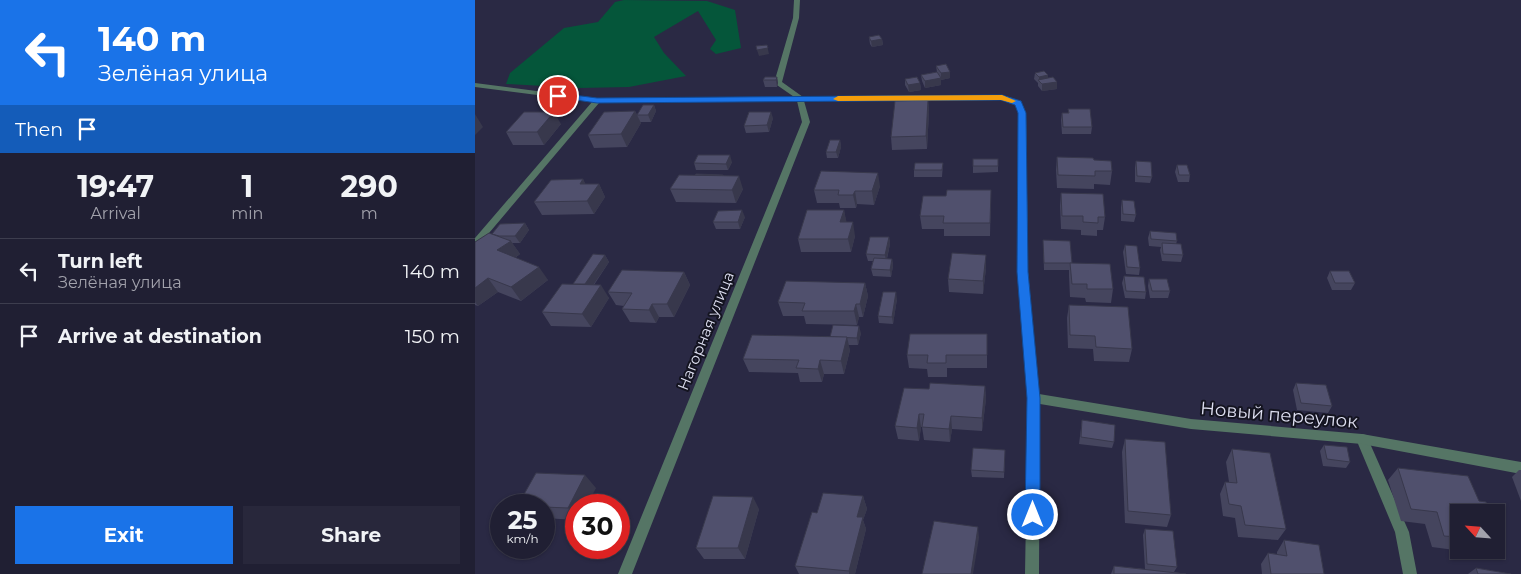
<!DOCTYPE html>
<meta charset="utf-8">
<style>
body{margin:0;font-family:Montserrat,sans-serif;background:#28273b;color:#f1f3f6;height:100vh;display:flex;flex-direction:column;font-size:19px;white-space:nowrap}
*{box-sizing:border-box;margin:0}
p{font-size:16px;color:#a2a2ac}
.icon{flex:none;width:28px;height:28px;fill:none;stroke:currentColor;stroke-width:2;stroke-linecap:round;stroke-linejoin:round}
.map{position:relative;flex:1;overflow:hidden}
.panel{display:flex;flex-direction:column;background:#201f33;width:475px}
.panel>*{flex:none}
.banner{background:#1a73e8;color:#fff;overflow:hidden}
.needle{width:32px;rotate:296deg}
.tools{position:absolute;left:975px;top:504px;display:grid;gap:10px}
.tools a{display:grid;place-items:center;width:55px;height:55px;border-radius:0px;background:#201f33;box-shadow:0 1px 4px #0004,0 0 0 1px #3d3d4e;font-size:25px}
.speed{position:absolute;left:15px;top:494px;display:flex;gap:10px;font-size:25px;font-weight:700;text-align:center}
.speed>*{display:grid;place-content:center;width:65px;height:65px;border-radius:50%;background:#201f33;box-shadow:0 1px 4px #0004,0 0 0 1px #3d3d4e;line-height:1}
.speed small{font-size:12px;font-weight:400}
.speed .limit{border:8px solid #d22;background:#fff;color:#111}
.pin{position:absolute;display:grid;place-items:center;width:42px;height:42px;color:#fff;margin:-21px;border:2px solid #fff;border-radius:50%;box-shadow:0 1px 5px #0007}
.me{position:absolute;width:55px;margin:-28px;rotate:0deg;stroke-linejoin:round;filter:drop-shadow(0 0 4px #0008)}
.turn{display:flex;align-items:center;gap:18px;height:105px;padding:0 15px;font-size:22px}
.turn .icon{width:65px;height:65px;stroke-width:2.5}
.turn b{display:block;font-size:35px;line-height:42px}
.then{display:flex;align-items:center;height:48px;padding:0 15px;background:#0003;gap:10px;font-size:19px}
.eta{display:flex;justify-content:space-evenly;align-items:center;height:85px;text-align:center}
.eta b{font-size:30px;font-weight:700;line-height:35px}
.cta{display:flex;gap:10px;margin-top:auto;padding:10px 15px}
.cta a{flex:1;height:58px;border-radius:0px;background:#1a73e8;color:#fff;font-size:20px;font-weight:700;line-height:58px;text-align:center}
.cta a+a{background:#28273b;color:#f1f3f6}
ul{padding:0;list-style:none}
li{display:flex;align-items:center;gap:15px;height:65px;padding:0 15px;border-top:1px solid #3d3d4e}
li div{flex:1}
li b{display:block;font-size:19px}
li em{font-style:normal}
main{display:flex;flex:1;min-height:0}
.map>svg:first-child{display:block}
.green{fill:#05563a}
.lines{fill:none;stroke-linecap:round;stroke-linejoin:round}
.service{fill:#557565;fill-rule:evenodd}
.minor{fill:#557565;fill-rule:evenodd}
.wall{fill:#45455e}
.shaded-wall{fill:#38384c}
.building{fill:#50506d;stroke:#38384c}
.route{fill:#1a73e8;stroke:#114b97}
.slow{fill:#f59e0b}
.labels{text-anchor:middle;stroke-width:4;stroke-linejoin:round;paint-order:stroke}
.street-label{font-size:15px;fill:#dfe0f2;stroke:#141420}
.near-street-label{font-size:18px;fill:#dfe0f2;stroke:#141420}
</style>
<main>
<section class="panel">
<div class="banner">
<div class="turn"><svg class="icon" aria-label="left" viewBox="0 0 24 24"><path d="M17 20v-9H6M10 6l-5 5 5 5"/></svg><div><b>140 m</b>Зелёная улица</div></div>
<div class="then">Then<svg class="icon" aria-label="arrive" viewBox="0 0 24 24"><path d="M6 21V4h12l-3 4 3 4H6"/></svg></div>
</div>
<div class="eta">
<div><b>19:47</b><p>Arrival</p></div>
<div><b>1</b><p>min</p></div>
<div><b>290</b><p>m</p></div>
</div>
<ul>
<li><svg class="icon" aria-label="left" viewBox="0 0 24 24"><path d="M17 20v-9H6M10 6l-5 5 5 5"/></svg><div><b>Turn left</b><p>Зелёная улица</p></div><em>140 m</em></li>
<li><svg class="icon" aria-label="arrive" viewBox="0 0 24 24"><path d="M6 21V4h12l-3 4 3 4H6"/></svg><div><b>Arrive at destination</b></div><em>150 m</em></li>
</ul>
<div class="cta"><a>Exit</a><a>Share</a></div>
</section>
<div class="map">
<svg width="1046" height="574" viewBox="0 0 1046 574">
<rect width="100%" height="100%" fill="#2a2944"/>
<path class="green" d="M149 0 232 1 260 10 266 48 241 54 235 49 241 40 223 11 179 37 189 53 211 76 154 87 104 88 31 84 35 73 89 28 123 22 140 2Z"/>
<g class="lines">
<g class="service">
<path d="M319 0H325L324 18 307 82 328 97V101H325L299 83 318 18Z"/>
<path d="M887 434 891 435 893 439 934 532 942 574H928L920 532 881 439 883 435Z"/>
</g>
<path class="minor" d="M0 83 122 99 527 95 546 101 551 113 553 272 564 394 716 419 887 434 1046 462V474L887 444 716 429 565 404 564 574H550L553 398 543 272V113L540 104 526 99 329 101 335 122 157 574H143L327 122 322 101 124 103 3 246 0 247V238L117 102 0 87Z"/>
</g>
<g class="wall">
<path d="M394 37 407 39 408 45 397 47 395 44Z"/>
<path d="M461 66 475 72V78L466 80V79V85L450 88 447 81 446 75 462 72Z"/>
<path d="M560 73 573 75V78L582 89 567 91 563 86V83L559 79Z"/>
<path d="M302 77 303 83 302 87H290L288 80Z"/>
<path d="M430 79 445 83 446 90 434 92 430 85Z"/>
<path d="M453 100 454 112 452 149 417 150 416 137Z"/>
<path d="M179 105 181 111 176 122H165L166 123 152 147 119 148 113 135 160 111 162 115Z"/>
<path d="M593 109 617 127 616 134H587L586 120 587 113H593Z"/>
<path d="M298 118 294 132 271 133 269 126Z"/>
<path d="M86 124 69 145H38L31 132Z"/>
<path d="M365 140 366 147 363 158H352L351 152Z"/>
<path d="M582 157 619 160 637 171 635 185 619 184V189L582 188 581 170Z"/>
<path d="M498 159H523V172L498 173Z"/>
<path d="M661 161 677 177 675 183 660 182V167Z"/>
<path d="M257 162 253 170H221L219 163Z"/>
<path d="M468 163 467 177H439V170Z"/>
<path d="M702 165 715 175 714 182H703L700 172Z"/>
<path d="M248 175 268 189 261 203 201 202 195 189Z"/>
<path d="M108 179 110 184H124L130 197 119 214 67 215 59 202Z"/>
<path d="M405 186 399 205 382 204 381 208H365L364 203H342L339 190Z"/>
<path d="M516 190 515 236H469V229H447L445 216 471 196Z"/>
<path d="M586 193 630 217 628 230H622V236L606 235V230L586 229 585 206Z"/>
<path d="M647 200 661 215 659 222 646 221V207Z"/>
<path d="M369 210 371 222 380 236 376 252H326L323 239Z"/>
<path d="M270 217 265 229H241L238 222Z"/>
<path d="M50 223 54 230 45 243H37L45 254 40 258 73 280 46 301 23 292 3 306 0 305V242Z"/>
<path d="M675 231 702 241 701 244 708 255 706 262 687 261 685 250 686 247 674 246 673 238Z"/>
<path d="M414 237 415 244 412 259H417L418 266 416 277 398 276 396 269 398 261H393L391 254Z"/>
<path d="M568 240 597 263 638 289 636 303 611 302 610 298 595 297 594 276V270H569Z"/>
<path d="M650 245 665 268 664 275 651 274 648 252Z"/>
<path d="M130 255 134 262 119 285 134 298 116 327 76 326 67 312Z"/>
<path d="M511 268 508 294 474 292 473 279Z"/>
<path d="M855 271 880 283 876 290H857L852 278Z"/>
<path d="M209 272 215 285 199 317H184L181 323 155 322 147 309 149 306 141 305 133 292Z"/>
<path d="M649 276 671 292 670 299 650 298 647 283Z"/>
<path d="M674 279 695 291 693 298H675L673 286Z"/>
<path d="M390 283 393 296 388 317H384L382 325 331 324 329 316H308L303 302Z"/>
<path d="M422 299 418 324 404 323 403 316Z"/>
<path d="M594 305 657 349 654 362 619 361 618 349 593 348 592 318Z"/>
<path d="M386 333 383 345H373L375 350 369 374H349L347 382H325L323 373 274 372 268 359 355 337Z"/>
<path d="M512 334V368H472V377H453L452 369 434 368 432 355Z"/>
<path d="M821 383 857 406 853 413 822 410 818 390Z"/>
<path d="M510 386 511 399 507 431 477 429 475 442 449 440 447 427H446L444 441 423 439 420 426 454 389Z"/>
<path d="M607 420 639 442 637 448 604 444Z"/>
<path d="M650 439 696 515 692 527 650 523 647 452Z"/>
<path d="M849 445 875 462 871 468 848 466 845 451Z"/>
<path d="M757 449 811 529 803 540 763 537 760 518 748 516 745 494 750 482H754L751 462Z"/>
<path d="M530 450 529 478 497 477 496 470Z"/>
<path d="M923 468 1004 501 984 512V550H988L987 551 957 547 950 524 926 521 913 480Z"/>
<path d="M1044 470H1046V501L1037 477Z"/>
<path d="M121 488 101 505V520L69 518V505Z"/>
<path d="M388 496 392 509 388 520 391 529 380 574H324L320 566 342 513Z"/>
<path d="M284 509 270 559H229L221 548Z"/>
<path d="M670 529 702 567 699 572 711 574H636L639 566 670 569 668 535Z"/>
<path d="M809 540 849 574H787L786 564 793 553 802 554V552Z"/>
<path d="M1001 568 1036 574H993Z"/>
</g>
<g class="shaded-wall">
<path d="M407 39 408 45 397 47 396 41Z"/>
<path d="M292 45 294 54 284 56 282 50Z"/>
<path d="M475 72V78L466 80V73Z"/>
<path d="M573 75V82L564 80V77Z"/>
<path d="M302 77 303 83 302 87 301 80Z"/>
<path d="M466 78V85L450 88V81Z"/>
<path d="M582 82V89L567 91V84Z"/>
<path d="M445 83 446 90 434 92 433 85Z"/>
<path d="M453 100 454 112 452 149 451 136Z"/>
<path d="M179 105 181 111 176 122 173 115Z"/>
<path d="M160 111 166 123 152 147 146 134Z"/>
<path d="M79 112 86 124 69 145 62 132Z"/>
<path d="M296 112 298 118 294 132 292 125Z"/>
<path d="M0 114 8 127 0 135Z"/>
<path d="M365 140 366 147 363 158 361 152Z"/>
<path d="M255 155 257 162 253 170 251 164Z"/>
<path d="M403 173 405 186 399 205 397 191Z"/>
<path d="M264 176 268 189 261 203 257 190Z"/>
<path d="M108 179 115 193 105 184Z"/>
<path d="M124 184 130 197 119 214 112 201Z"/>
<path d="M380 191 382 204 381 208 378 195Z"/>
<path d="M267 210 270 217 265 229 263 222Z"/>
<path d="M369 210 372 224 365 222Z"/>
<path d="M378 222 380 236 376 252 373 239Z"/>
<path d="M50 223 54 230 45 243 40 236Z"/>
<path d="M414 237 415 244 411 262 410 255Z"/>
<path d="M36 241 45 254 31 264 22 250Z"/>
<path d="M130 255 134 262 114 291 110 284Z"/>
<path d="M511 255V268L508 294V281Z"/>
<path d="M417 259 418 266 416 277 415 270Z"/>
<path d="M64 267 73 280 46 301 36 287Z"/>
<path d="M209 272 215 285 199 317 192 304Z"/>
<path d="M13 278 23 292 3 306 0 302V288Z"/>
<path d="M390 283 393 296 388 317 385 304Z"/>
<path d="M126 285 134 298 116 327 107 314Z"/>
<path d="M421 292 422 299 418 324 417 317Z"/>
<path d="M177 304 184 317 181 323 174 310Z"/>
<path d="M381 304 384 317 382 325 379 311Z"/>
<path d="M384 326 386 333 383 345 382 338Z"/>
<path d="M372 337 375 350 369 374 366 361Z"/>
<path d="M345 360 349 374 347 382 343 369Z"/>
<path d="M510 386 511 399 507 431V418Z"/>
<path d="M444 414 446 427 444 441 442 428Z"/>
<path d="M476 416 477 429 475 442 474 429Z"/>
<path d="M110 475 121 488 112 505H101V517L93 508Z"/>
<path d="M388 496 392 509 388 520 391 529 380 574H374V571L382 517Z"/>
<path d="M278 497 284 509 270 559 263 548Z"/>
<path d="M503 527 504 538 498 574H496Z"/>
</g>
<g class="building">
<path d="M404 35 407 39 396 41 394 37Z"/>
<path d="M292 45 293 48 282 50 281 46Z"/>
<path d="M471 64 475 72 466 73 461 66Z"/>
<path d="M569 71 573 75 564 77 560 73Z"/>
<path d="M462 72 466 78 450 81 446 75Z"/>
<path d="M290 77H302L301 80H288Z"/>
<path d="M442 77 445 83 433 85 430 79Z"/>
<path d="M578 77 582 82 567 84 563 80Z"/>
<path d="M453 100 451 136 416 137 420 101Z"/>
<path d="M168 105H179L173 115H162Z"/>
<path d="M593 109H615L617 127H588L587 113H594Z"/>
<path d="M160 111 146 134 113 135 129 112Z"/>
<path d="M49 112H79L62 132H31Z"/>
<path d="M274 112H296L292 125 269 126Z"/>
<path d="M355 140H365L361 152H351Z"/>
<path d="M223 155H255L251 164 219 163Z"/>
<path d="M582 157 618 158 619 160 636 161 637 171H620V176L583 175Z"/>
<rect x="498" y="159" width="25" height="7"/>
<path d="M661 161 676 162 677 177 662 176Z"/>
<path d="M440 163H468L467 170H439Z"/>
<path d="M702 165H712L715 175H704Z"/>
<path d="M346 171 403 173 397 191H380L378 195H363L364 190H339Z"/>
<path d="M221 174 248 175V176L220 175Z"/>
<path d="M204 175 264 176 257 190 195 189Z"/>
<path d="M108 179 105 184H124L112 201 59 202 76 180Z"/>
<path d="M472 190H516L515 223H468L469 216H445L448 196H471Z"/>
<path d="M586 193 628 194 630 217H623V223L608 222V216H587Z"/>
<path d="M647 200 659 201 661 215 648 214Z"/>
<path d="M267 210 263 222H238L243 211Z"/>
<path d="M332 210H369L365 222H378L373 239H323Z"/>
<path d="M50 223 40 236H24L17 234 25 224Z"/>
<path d="M675 231 701 233 702 241 676 239Z"/>
<path d="M14 233 36 241 22 250 64 267 36 287 13 278 0 288V242Z"/>
<path d="M395 237H414L410 255 391 254Z"/>
<path d="M568 240 595 241 597 263H569Z"/>
<path d="M687 243 706 244 708 255 688 254Z"/>
<path d="M650 245 662 246 665 268 652 267Z"/>
<path d="M477 253 511 255 508 281 473 279Z"/>
<path d="M118 254 130 255 110 284H98Z"/>
<path d="M399 258 417 259 415 270 396 269Z"/>
<path d="M595 263 635 264 638 289H612V284H597Z"/>
<path d="M147 270 209 272 192 304H177L174 310 147 309 157 293 133 292Z"/>
<path d="M855 271H874L880 283H860Z"/>
<path d="M649 276 669 277 671 292 651 291Z"/>
<path d="M674 279H692L695 291H677Z"/>
<path d="M311 281 390 283 385 304H381L379 311H327L330 303 303 302Z"/>
<path d="M87 284 126 285 107 314 67 312Z"/>
<path d="M408 292H421L417 317 403 316Z"/>
<path d="M594 305 653 307 657 349 621 347 620 336 595 335Z"/>
<path d="M358 325 384 326 382 338 355 337Z"/>
<path d="M435 334H512V355H471V363H452L453 355H432Z"/>
<path d="M277 335 372 337 366 361 345 360 343 369 321 368 324 360 268 359Z"/>
<path d="M455 383 510 386 507 418 476 416 474 429 447 427 449 414H444L442 428 420 426 429 388 454 389Z"/>
<path d="M821 383 851 385 857 406 826 403Z"/>
<path d="M607 420 640 425 639 442 606 437Z"/>
<path d="M650 439 690 442 696 515 653 511Z"/>
<path d="M849 445 872 447 875 462 852 459Z"/>
<path d="M498 448 530 450 529 472 496 470Z"/>
<path d="M757 449 795 453 811 529 770 525 766 506 754 504 750 482 762 483Z"/>
<path d="M923 468 993 476 1004 501 1011 502 1016 512H984V537L969 536 962 512 936 509Z"/>
<path d="M61 473 110 475 93 508 69 507V505H43Z"/>
<path d="M348 493 388 496 382 517H388L374 571 320 566 337 512 342 513Z"/>
<path d="M238 496 278 497 263 548H221Z"/>
<path d="M459 521 503 527 496 574H447Z"/>
<path d="M670 529 698 531 702 567 672 564Z"/>
<path d="M809 540 844 545 849 574H796L793 553 812 556Z"/>
<path d="M639 566 711 574H639Z"/>
<path d="M1001 568 1036 574H1003Z"/>
</g>
<path class="route" d="M83 93 122 98 527 95 546 101 551 113 553 272 565 398V515L563 520 558 522 552 520 550 515 552 398 542 272 543 113 540 105 526 100 122 103 80 97 79 96Z"/>
<path class="slow" d="M527 95 541 101 537 103 526 100 363 101 358 99 363 96Z"/>
<g class="labels">
<g class="street-label">
<text transform="translate(231 331) rotate(-68)" y="5">Нагорная улица</text>
</g>
<g class="near-street-label">
<text transform="translate(804 415) rotate(5)" y="6">Новый переулок</text>
</g>
</g>
</svg>
<div class="tools">
<a><svg class="needle" viewBox="-14 -14 28 28"><path d="M0-13l5 13h-10z" fill="#e53935"/><path d="M0 13l5-13h-10z" fill="#a2a2ac"/></svg></a>
</div>
<div class="speed"><div>25<small>km/h</small></div><div class="limit">30</div></div>
<div class="pin" style="left:83px;top:96px;background:#d93025"><svg class="icon" aria-label="arrive" viewBox="0 0 24 24"><path d="M6 21V4h12l-3 4 3 4H6"/></svg></div>
<svg class="me" style="left:558px;top:515px" viewBox="-20 -20 40 40"><circle r="17" fill="#1a73e8" stroke="#fff" stroke-width="3"/><path d="M0-11L8 9 0 5-8 9z" fill="#fff"/></svg>
</div>
</main>
